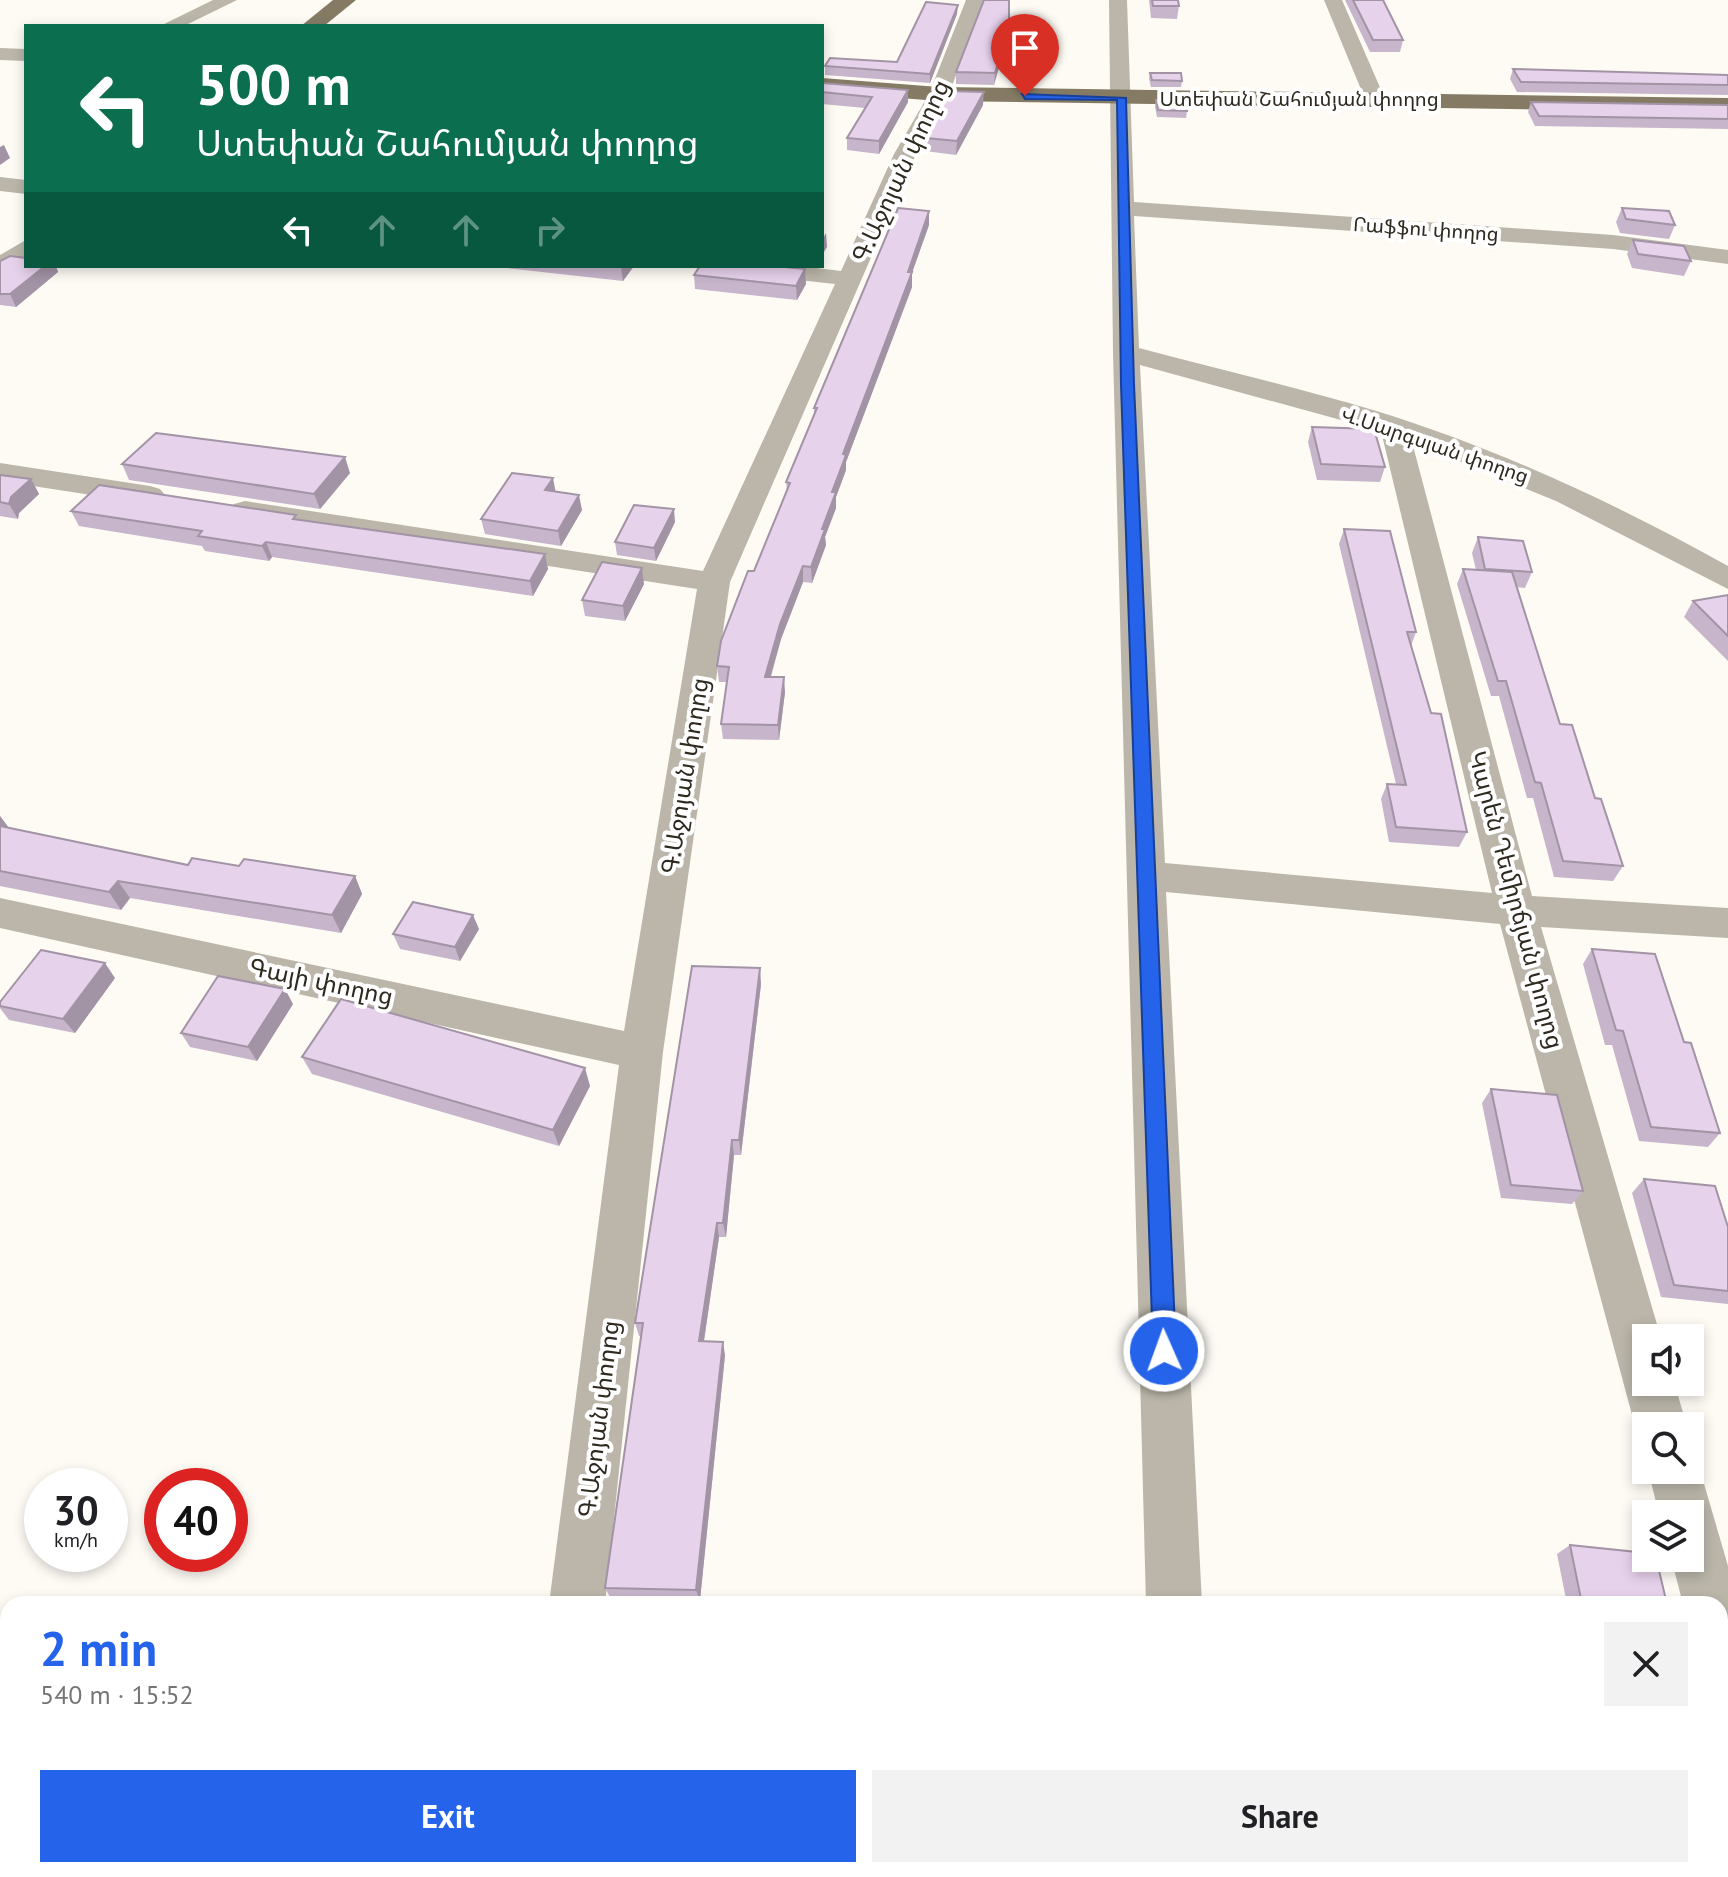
<!DOCTYPE html>
<meta charset="utf-8">
<style>
body{margin:0;font-family:"PT Sans","Noto Sans Armenian",sans-serif;background:#f2f2f2;color:#202124;height:100vh;display:flex;flex-direction:column;font-size:30px;white-space:nowrap}
*{box-sizing:border-box;margin:0}
p{font-size:26px;color:#757577}
.icon{flex:none;width:44px;height:44px;fill:none;stroke:currentColor;stroke-width:2;stroke-linecap:round;stroke-linejoin:round}
.map{position:relative;flex:1;overflow:hidden}
.sheet{position:absolute;left:0px;top:1596px;width:1728px;height:282px;display:flex;flex-direction:column;background:#fff;border-radius:24px 24px 0 0;box-shadow:0 4px 12px #0003}
.sheet>*{flex:none}
.top-card{position:absolute;left:24px;top:24px;width:800px;height:244px;border-radius:0px;box-shadow:0 4px 12px #0003;background:#0b6e4f;color:#fff;overflow:hidden}
.tools{position:absolute;left:1632px;top:1324px;display:grid;gap:16px}
.tools a{display:grid;place-items:center;width:72px;height:72px;border-radius:0px;background:#fff;box-shadow:0 4px 12px #0003;font-size:40px}
.speed{position:absolute;left:24px;top:1468px;display:flex;gap:16px;font-size:40px;font-weight:700;text-align:center}
.speed>*{display:grid;place-content:center;width:104px;height:104px;border-radius:50%;background:#fff;box-shadow:0 4px 12px #0003;line-height:1}
.speed small{font-size:20px;font-weight:400}
.speed .limit{border:12px solid #d22;background:#fff;color:#111}
.pin{position:absolute;display:grid;place-items:center;width:68px;height:68px;color:#fff;margin:-82px -34px;border-radius:50% 50% 50% 0;rotate:-45deg;box-shadow:0 0 8px #0007}
.pin .icon{rotate:45deg}
.me{position:absolute;width:88px;margin:-44px;rotate:358deg;stroke-linejoin:round;filter:drop-shadow(0 0 6px #0008)}
.turn{display:flex;align-items:center;gap:28px;height:168px;padding:0 40px;font-size:36px}
.turn .icon{width:104px;height:104px;stroke-width:2.5}
.turn b{display:block;font-size:56px;line-height:68px}
.lanes{display:flex;align-items:center;height:76px;padding:0 40px;background:#0003;justify-content:center;gap:40px;direction:ltr}
.lanes .off{opacity:.35}
.round{display:grid;place-items:center;flex:none;width:84px;height:84px;border-radius:0px;background:#f2f2f2}
.summary{display:flex;align-items:center;justify-content:space-between;height:136px;padding:0 40px}
h1{font-size:48px;font-weight:700;line-height:60px;color:#2563eb}
.button{display:flex;gap:16px;margin-top:auto;padding:16px 40px}
.button a{flex:1;height:92px;border-radius:0px;background:#2563eb;color:#fff;font-size:32px;font-weight:700;line-height:92px;text-align:center}
.button a+a{background:#f2f2f2;color:#202124}
.map>svg:first-child{display:block}
.lines{fill:none;stroke-linecap:round;stroke-linejoin:round}
.minor{fill:#bbb6a9;fill-rule:evenodd}
.major{fill:#857b65;fill-rule:evenodd}
.wall{fill:#c7b5cb}
.shaded-wall{fill:#a293a5}
.building{fill:#e7d2ec;stroke:#a293a5;stroke-width:2}
.route{fill:#2563eb;stroke:#184099;stroke-width:2}
.labels{text-anchor:middle;stroke-width:8;stroke-linejoin:round;paint-order:stroke}
.far-street-label{font-size:20px;fill:#2f2a1f;stroke:#fff}
.street-label{font-size:24px;fill:#2f2a1f;stroke:#fff}
</style>
<div class="map">
<svg width="1728" height="1877" viewBox="0 0 1728 1877">
<rect width="100%" height="100%" fill="#fefbf5"/>
<g class="lines">
<g class="minor">
<path d="M213 0H237L184 26H160Z"/>
<path d="M966 0H984L949 94 916 154 730 582 663 1052 605 1604H549L619 1065 0 928V898L624 1031 697 589 245 519 234 516 230 510 234 504 245 501 703 571 835 284 736 273 724 266H800L841 271 894 154 929 94Z"/>
<path d="M1109 0H1127L1134 202 1613 235 1728 250V264L1613 249 1134 216 1139 348C1217 369 1296 387 1373 410 1497 448 1615 503 1728 566V589L1556 501 1412 442 1532 896 1728 908V938L1541 927 1661 1338H1646V1382H1674L1687 1426H1646V1446L1635 1426 1500 924 1166 892 1202 1604H1146L1113 353ZM1140 365 1381 431 1492 893 1165 863Z"/>
<path d="M1324 0H1342L1385 99 1382 103H1368L1365 99Z"/>
<path d="M0 48 26 49V61L0 60Z"/>
<path d="M0 177 26 180V194L0 191Z"/>
<path d="M26 240V259L0 274V255Z"/>
<path d="M0 463 150 486 160 489 165 495 160 501 150 504 0 481Z"/>
<path d="M1690 1450 1700 1470 1728 1566V1692L1720 1688V1604H1683L1671 1558H1690V1514H1659L1648 1470H1690Z"/>
<rect x="515" y="1870" width="62" height="7"/>
<rect x="1154" y="1870" width="62" height="7"/>
</g>
<g class="major">
<path d="M333 0H356L324 26H301Z"/>
<path d="M822 78 939 87 1728 98V112L939 101 822 92Z"/>
</g>
</g>
<g class="wall">
<path d="M1149 0H1178L1179 6 1177 19 1151 18Z"/>
<path d="M1345 0H1383L1403 40 1400 52H1370Z"/>
<path d="M957 14 930 83 825 75V66L897 62Z"/>
<path d="M1008 35 994 85 956 84V72Z"/>
<path d="M1513 69 1728 75V95L1517 92 1510 79Z"/>
<path d="M1150 73 1182 81 1181 87H1151L1149 79Z"/>
<path d="M822 83 908 90V102L879 154 847 150V138L865 108 822 104Z"/>
<path d="M1156 100 1187 111 1186 118 1157 117 1155 107Z"/>
<path d="M1531 102 1728 105V129L1535 126 1528 112Z"/>
<path d="M983 105 956 155 925 151V131Z"/>
<path d="M1622 208 1675 225 1669 239 1620 233 1616 222Z"/>
<path d="M929 225 912 272V287L846 462V470L836 497V508L825 537 826 545 812 583 803 582 781 639 771 677 785 692 779 740 723 739 721 724 727 682H719L717 666 787 491 786 482 814 415V408Z"/>
<path d="M1633 240 1691 261 1684 276 1632 268 1627 254Z"/>
<path d="M0 261 26 266H56L58 272 16 307 0 305Z"/>
<path d="M489 266H634L623 281Z"/>
<path d="M694 275 806 284 797 300 695 289Z"/>
<path d="M1312 427 1385 467 1380 482 1317 480 1308 442Z"/>
<path d="M122 464 350 473 320 509 129 480Z"/>
<path d="M0 475 31 479 39 494 19 513 18 519 0 516Z"/>
<path d="M556 492 582 510 561 546 485 534 481 519Z"/>
<path d="M71 511 297 519 545 554 548 569 533 596 272 557 269 561 205 551 202 546 79 526Z"/>
<path d="M675 522 656 561 617 555 615 542Z"/>
<path d="M1344 529 1416 632 1411 646 1467 832 1459 847 1389 842 1381 799 1387 784H1396L1339 544Z"/>
<path d="M1478 537 1532 572 1525 588 1516 587 1560 724 1595 798 1623 866 1613 881 1554 877 1533 798H1527L1499 696H1491L1457 584 1463 569 1476 570 1472 553Z"/>
<path d="M644 584 625 621 585 616 582 600Z"/>
<path d="M1728 595V661L1684 617 1693 601Z"/>
<path d="M0 816 8 827 188 865 239 866 355 876 362 894 341 933 130 898 121 910 0 886Z"/>
<path d="M479 929 460 961 400 949 393 934Z"/>
<path d="M1592 949 1684 1042 1720 1133 1708 1147 1639 1141 1612 1045H1605L1583 964Z"/>
<path d="M115 978 75 1033 9 1020 0 1008V1002Z"/>
<path d="M761 984 741 1155H734L726 1237H719L704 1341 725 1355 700 1600 610 1597 605 1588 641 1336H639L635 1323Z"/>
<path d="M293 1004 257 1061 190 1047 181 1033Z"/>
<path d="M302 1057 590 1086 559 1146 312 1074Z"/>
<path d="M1491 1089 1583 1191 1572 1204 1501 1198 1482 1103Z"/>
<path d="M1644 1179 1728 1227V1304L1661 1297 1632 1193Z"/>
<path d="M1570 1545 1667 1604H1567L1557 1554Z"/>
</g>
<g class="shaded-wall">
<path d="M958 5 957 14 930 83V74Z"/>
<path d="M1009 24 1008 35 994 85 995 73Z"/>
<path d="M908 90V102L879 154V141Z"/>
<path d="M984 92 983 105 956 155 957 141Z"/>
<path d="M4 145 10 158 0 165V147Z"/>
<path d="M929 211V225L912 273V272V287L846 462V470L836 497V508L825 537 826 545 812 583 811 567 843 454Z"/>
<path d="M826 233 827 247 822 255V240Z"/>
<path d="M45 266H56L58 272 16 307 10 294Z"/>
<path d="M621 266H634L623 281 621 267Z"/>
<path d="M805 269 806 284 797 300 796 286Z"/>
<path d="M345 457 350 473 320 509 314 494Z"/>
<path d="M553 478 556 494 545 490Z"/>
<path d="M31 479 39 494 19 513 18 519 9 504 11 497Z"/>
<path d="M579 495 582 510 561 546 558 531Z"/>
<path d="M674 509 675 522 656 561 654 548Z"/>
<path d="M266 542 272 557 269 561 262 546Z"/>
<path d="M545 554 548 569 533 596 530 581Z"/>
<path d="M803 566V582L781 639 766 692 765 677 780 624Z"/>
<path d="M642 568 644 584 625 621 623 606Z"/>
<path d="M784 677 785 692 779 740 778 725Z"/>
<path d="M0 816 12 832 0 836Z"/>
<path d="M355 876 362 894 341 933 332 915Z"/>
<path d="M118 881 130 898 121 910 109 892Z"/>
<path d="M473 915 479 929 460 961 455 947Z"/>
<path d="M105 963 115 978 75 1033 63 1019Z"/>
<path d="M760 968 761 984 741 1155 739 1140Z"/>
<path d="M285 989 293 1004 257 1061 248 1047Z"/>
<path d="M585 1068 590 1086 559 1146 553 1130Z"/>
<path d="M732 1140 734 1155 726 1237 723 1223Z"/>
<path d="M717 1223 719 1237 702 1354 699 1341Z"/>
<path d="M723 1342 725 1355 700 1600 696 1590Z"/>
<path d="M233 1870H248L245 1877H230Z"/>
<rect x="672" y="1870" width="6" height="7"/>
</g>
<g class="building">
<path d="M984 0H1009V24L995 73 956 72Z"/>
<path d="M1152 0H1178L1179 6H1153Z"/>
<path d="M1353 0H1383L1403 40H1373Z"/>
<path d="M926 2 958 5 930 74 825 66 830 58 897 62Z"/>
<path d="M1513 69 1728 75V85L1521 82Z"/>
<path d="M1150 73H1181L1182 81 1152 80Z"/>
<path d="M822 83 908 90 879 141 847 138 872 97 822 92Z"/>
<path d="M947 91 984 92 957 141 926 138 925 131Z"/>
<path d="M1156 100 1185 101 1187 111 1158 110Z"/>
<path d="M1531 102 1728 105V119L1539 116Z"/>
<path d="M898 208 929 211 908 272H912L843 454 846 455 832 492H836L822 529H825L811 567 803 566 780 624 765 677H784L778 725 721 724 729 667 717 666 721 641 748 571H754L790 483 786 482 817 408H814Z"/>
<path d="M1622 208 1669 211 1675 225 1626 219Z"/>
<path d="M1633 240 1684 246 1691 261 1638 254Z"/>
<path d="M10 256 26 258V266H45L10 294H0V261Z"/>
<path d="M700 266H774L805 269 796 286 694 275Z"/>
<path d="M1312 427 1374 429 1385 467 1321 464Z"/>
<path d="M156 433 345 457 314 494 122 464Z"/>
<path d="M512 473 553 478 545 490 579 495 558 531 481 519Z"/>
<path d="M0 475 31 479 11 497 9 504 0 502Z"/>
<path d="M99 485 296 515 293 519 545 554 530 581 266 542 262 546 198 536 202 531 71 511Z"/>
<path d="M634 505 674 509 654 548 615 542Z"/>
<path d="M1344 529 1390 531 1416 632H1407L1431 713 1441 714 1467 832 1396 827 1387 784 1406 785Z"/>
<path d="M1478 537 1523 541 1532 572 1485 569Z"/>
<path d="M602 562 642 568 623 606 582 600Z"/>
<path d="M1463 569 1512 572 1560 724 1572 725 1595 798 1601 799 1623 866 1563 861 1541 783 1535 782 1506 681H1498Z"/>
<path d="M1728 595V636L1693 601Z"/>
<path d="M0 826 188 865 192 858 239 866 244 859 355 876 332 915 118 881 109 892 0 871Z"/>
<path d="M413 902 473 915 455 947 393 934Z"/>
<path d="M1592 949 1655 954 1684 1042 1691 1043 1720 1133 1651 1127 1623 1031 1616 1030Z"/>
<path d="M41 950 105 963 63 1019 0 1006V1002Z"/>
<path d="M692 966 760 968 739 1140H732L723 1223H717L699 1341 723 1342 696 1590 605 1588 643 1323H635Z"/>
<path d="M218 976 285 989 248 1047 181 1033Z"/>
<path d="M341 999 585 1068 553 1130 302 1057Z"/>
<path d="M1491 1089 1557 1095 1583 1191 1511 1185Z"/>
<path d="M1644 1179 1715 1186 1728 1227V1291L1674 1285Z"/>
<path d="M1570 1545 1646 1553V1558H1656L1667 1604H1582Z"/>
<path d="M82 1870H233L230 1877H79Z"/>
<path d="M573 1870H672V1877H572Z"/>
</g>
<path class="route" d="M1022 94 1126 98 1134 384 1176 1351 1172 1359 1164 1362 1156 1359 1153 1351 1121 384 1117 100 1025 99Z"/>
<g class="labels">
<g class="far-street-label">
<text x="1299" y="106">Ստեփան Շահումյան փողոց</text>
<text transform="translate(1426 229) rotate(4)" y="7">Րաֆֆու փողոց</text>
<text transform="translate(1435 445) rotate(19)" y="7">Վ.Սարգսյան փողոց</text>
</g>
<g class="street-label">
<text transform="translate(901 171) rotate(-65)" y="8">Գ.Աջոյան փողոց</text>
<text transform="translate(685 776) rotate(-81)" y="8">Գ.Աջոյան փողոց</text>
<text transform="translate(1516 900) rotate(75)" y="8">Կարեն Դեմիրճյան փողոց</text>
<text transform="translate(321 982) rotate(12)" y="8">Գայի փողոց</text>
<text transform="translate(599 1419) rotate(-83)" y="8">Գ.Աջոյան փողոց</text>
</g>
</g>
</svg>
<div class="tools">
<a><svg class="icon" aria-label="sound" viewBox="0 0 24 24"><path d="M4 9h4l5-4v14l-5-4H4zM17 9q2 3 0 6"/></svg></a>
<a><svg class="icon" aria-label="search" viewBox="0 0 24 24"><circle cx="10" cy="10" r="6"/><path d="M15 15l6 6"/></svg></a>
<a><svg class="icon" aria-label="layers" viewBox="0 0 24 24"><path d="M12 4l9 5-9 5-9-5zM3 14l9 5 9-5"/></svg></a>
</div>
<div class="speed"><div>30<small>km/h</small></div><div class="limit">40</div></div>
<div class="pin" style="left:1025px;top:96px;background:#d93025"><svg class="icon" aria-label="arrive" viewBox="0 0 24 24"><path d="M6 21V4h12l-3 4 3 4H6"/></svg></div>
<svg class="me" style="left:1164px;top:1351px" viewBox="-20 -20 40 40"><circle r="17" fill="#2563eb" stroke="#fff" stroke-width="3"/><path d="M0-11L8 9 0 5-8 9z" fill="#fff"/></svg>
<div class="top-card">
<div class="turn"><svg class="icon" aria-label="left" viewBox="0 0 24 24"><path d="M17 20v-9H6M10 6l-5 5 5 5"/></svg><div><b>500 m</b>Ստեփան Շահումյան փողոց</div></div>
<div class="lanes"><svg class="icon" aria-label="left" viewBox="0 0 24 24"><path d="M17 20v-9H6M10 6l-5 5 5 5"/></svg><svg class="icon off" aria-label="ahead" viewBox="0 0 24 24"><path d="M12 20V5M6 11l6-6 6 6"/></svg><svg class="icon off" aria-label="ahead" viewBox="0 0 24 24"><path d="M12 20V5M6 11l6-6 6 6"/></svg><svg class="icon off" aria-label="right" viewBox="0 0 24 24"><path d="M7 20v-9h11M14 6l5 5-5 5"/></svg></div>
</div>
<section class="sheet">
<div class="summary"><div><h1>2 min</h1><p>540 m · 15:52</p></div><a class="round"><svg class="icon" aria-label="close" viewBox="0 0 24 24"><path d="M6 6l12 12M18 6L6 18"/></svg></a></div>
<div class="button"><a>Exit</a><a>Share</a></div>
</section>
</div>
